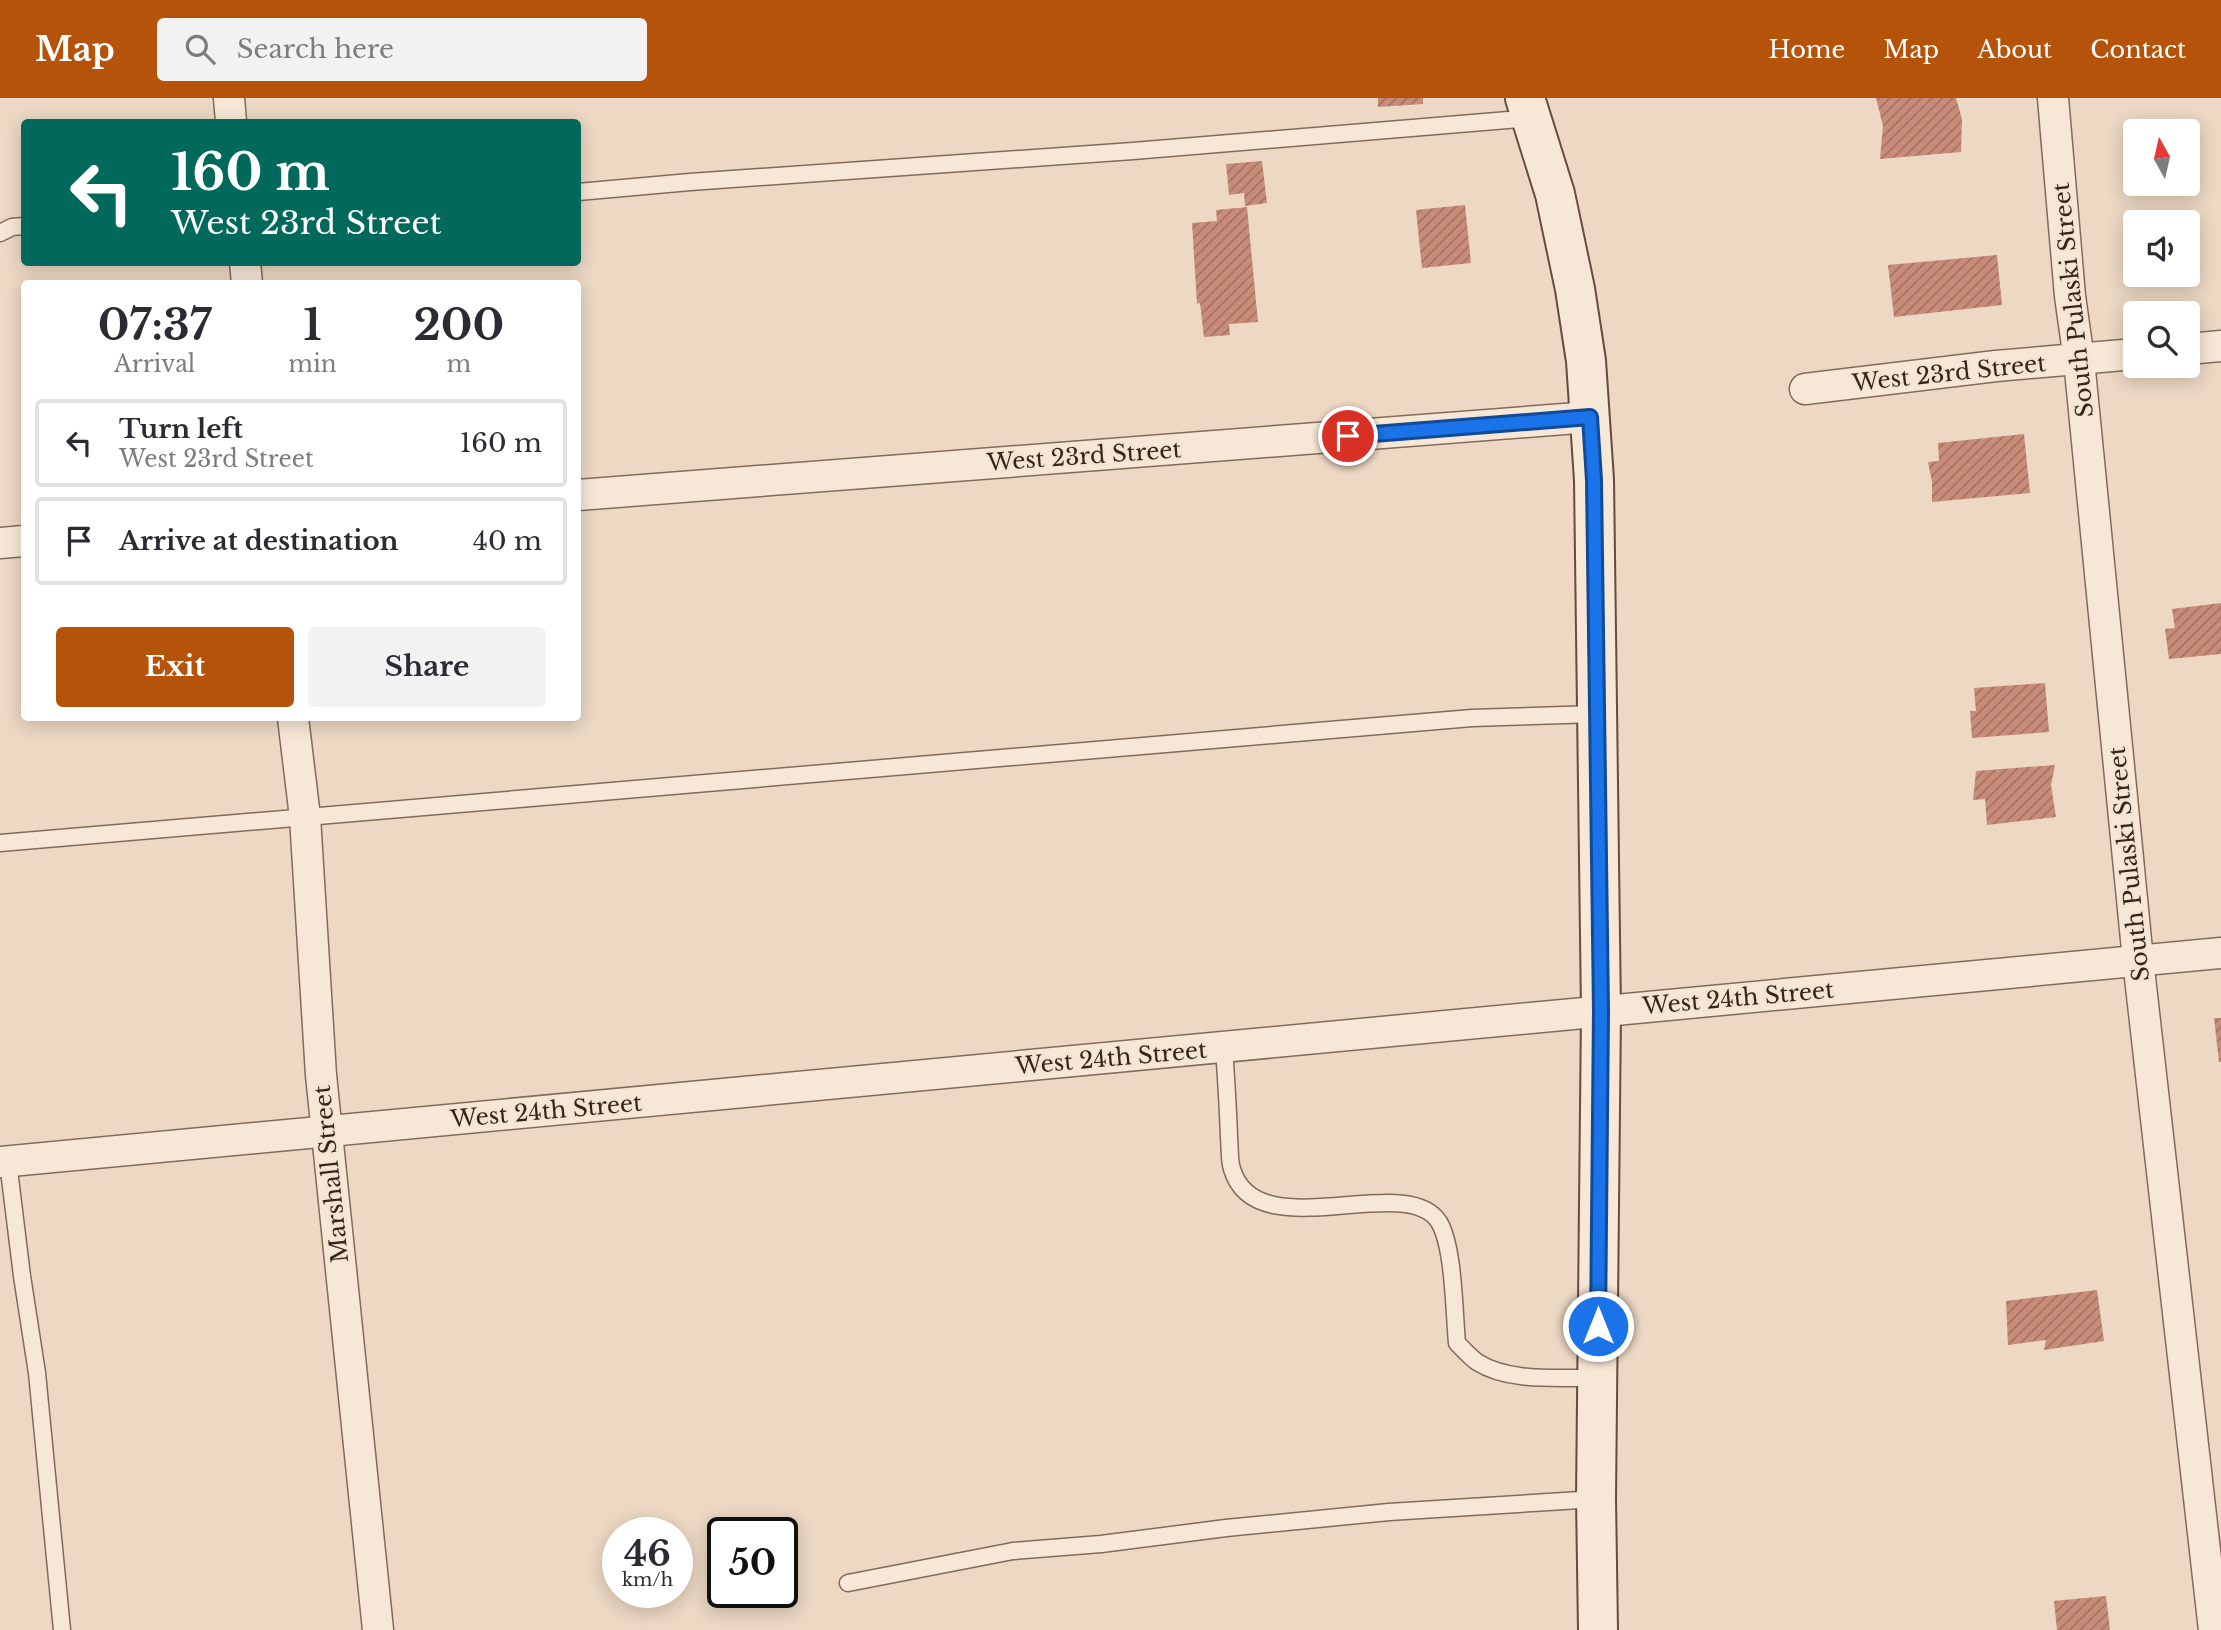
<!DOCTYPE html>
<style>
body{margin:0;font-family:"Libre Baskerville",serif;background:#f2f2f3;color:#2b2b33;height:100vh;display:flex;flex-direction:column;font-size:26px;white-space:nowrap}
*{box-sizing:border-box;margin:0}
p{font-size:23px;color:#7c7c81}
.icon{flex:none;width:38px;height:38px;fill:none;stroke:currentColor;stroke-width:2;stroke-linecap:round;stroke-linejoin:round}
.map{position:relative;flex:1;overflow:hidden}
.sheet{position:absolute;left:21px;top:182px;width:560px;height:441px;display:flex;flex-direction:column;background:#fff;border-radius:7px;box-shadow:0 4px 18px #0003}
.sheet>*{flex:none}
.top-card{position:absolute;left:21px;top:21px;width:560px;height:147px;border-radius:7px;box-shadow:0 4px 18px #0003;background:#00695c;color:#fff;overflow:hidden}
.needle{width:46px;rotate:352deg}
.tools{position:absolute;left:2123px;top:21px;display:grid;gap:14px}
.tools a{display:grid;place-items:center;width:77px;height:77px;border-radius:7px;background:#fff;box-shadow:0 4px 18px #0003;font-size:35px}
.speed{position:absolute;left:602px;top:1419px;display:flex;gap:14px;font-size:35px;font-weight:700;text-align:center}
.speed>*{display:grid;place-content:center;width:91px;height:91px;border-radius:50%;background:#fff;box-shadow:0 4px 18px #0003;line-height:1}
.speed small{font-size:18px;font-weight:400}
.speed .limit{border:4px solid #111;border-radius:10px;background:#fff;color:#111}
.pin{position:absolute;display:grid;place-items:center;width:60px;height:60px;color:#fff;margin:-30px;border:4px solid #fff;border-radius:50%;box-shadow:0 2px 7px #0007}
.me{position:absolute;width:77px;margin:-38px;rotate:0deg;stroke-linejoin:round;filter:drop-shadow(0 0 5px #0008)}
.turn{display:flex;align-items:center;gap:24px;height:147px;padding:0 35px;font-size:32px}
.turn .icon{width:91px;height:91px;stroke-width:2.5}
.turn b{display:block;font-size:49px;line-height:60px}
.eta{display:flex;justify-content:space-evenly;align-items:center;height:119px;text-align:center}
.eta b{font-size:42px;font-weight:700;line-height:49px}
.primary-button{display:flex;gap:14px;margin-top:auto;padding:14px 35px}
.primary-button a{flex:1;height:80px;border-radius:7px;background:#b45309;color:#fff;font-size:28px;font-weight:700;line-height:80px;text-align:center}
.primary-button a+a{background:#f2f2f3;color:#2b2b33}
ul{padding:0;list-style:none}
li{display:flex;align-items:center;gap:21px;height:88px;margin:0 14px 10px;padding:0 21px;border:4px solid #e1e1e2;border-radius:7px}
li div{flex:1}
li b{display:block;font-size:26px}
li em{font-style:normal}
header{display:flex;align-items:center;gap:42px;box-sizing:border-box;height:98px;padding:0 35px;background:#b45309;color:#fff}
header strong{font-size:33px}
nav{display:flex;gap:38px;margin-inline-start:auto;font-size:24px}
.search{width:490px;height:63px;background:#f2f2f3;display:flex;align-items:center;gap:18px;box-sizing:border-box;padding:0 24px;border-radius:7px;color:#7c7c81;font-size:26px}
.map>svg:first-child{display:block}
.building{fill:url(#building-hatch)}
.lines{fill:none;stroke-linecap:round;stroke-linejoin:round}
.lane-casing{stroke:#85695b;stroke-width:19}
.street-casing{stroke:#85695b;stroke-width:33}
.secondary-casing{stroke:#674b3e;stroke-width:42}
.lane{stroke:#f7e7d6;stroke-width:16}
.street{stroke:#f7e7d6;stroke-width:30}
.secondary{stroke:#f7e7d6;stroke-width:38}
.route-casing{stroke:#114b97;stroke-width:18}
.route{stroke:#1a73e8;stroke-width:12}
.labels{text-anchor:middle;stroke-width:5;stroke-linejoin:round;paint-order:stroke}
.street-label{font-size:23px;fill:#36251e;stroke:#f4e4d2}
</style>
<header>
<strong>Map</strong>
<div class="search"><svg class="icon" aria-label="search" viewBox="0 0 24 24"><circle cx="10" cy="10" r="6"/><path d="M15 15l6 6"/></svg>Search here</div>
<nav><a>Home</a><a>Map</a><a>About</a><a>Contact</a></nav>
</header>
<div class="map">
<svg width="2221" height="1532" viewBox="0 0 2221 1532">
<defs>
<pattern id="building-hatch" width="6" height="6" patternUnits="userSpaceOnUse" patternTransform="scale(1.75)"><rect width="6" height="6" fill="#c98c7a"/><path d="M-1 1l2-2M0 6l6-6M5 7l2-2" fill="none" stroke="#a47263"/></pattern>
</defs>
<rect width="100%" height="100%" fill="#ecd8c3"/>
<g class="building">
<path d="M1378 0H1423V6L1378 9Z"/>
<path d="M1876 0H1956L1962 21 1961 54 1880 61 1883 28Z"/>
<path d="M1262 63 1267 105 1245 108 1244 95 1229 97 1226 66Z"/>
<path d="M1465 107 1471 165 1422 170 1416 112Z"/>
<path d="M1247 109 1258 224 1229 226 1230 237 1204 239 1200 205 1197 206 1192 125 1217 123 1216 112Z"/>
<path d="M1997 157 2002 207 1894 219 1888 167Z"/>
<path d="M2024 336 2030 395 1932 404V384L1928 364 1939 363 1938 345Z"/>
<path d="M2221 505V556L2169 561 2165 531 2175 530 2172 511Z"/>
<path d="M2045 585 2049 634 1972 640 1970 613H1976L1974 590Z"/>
<path d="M2055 667 2051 687 2056 719 1987 727 1985 701 1973 702 1976 673Z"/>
<path d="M2214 920H2221V964H2219Z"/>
<path d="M2097 1192 2104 1243 2044 1252 2046 1242 2008 1247 2006 1203Z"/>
<path d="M2106 1498 2110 1532H2057L2054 1503Z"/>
</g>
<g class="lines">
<defs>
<g id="lane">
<path d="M578 94 690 84 1133 53 1532 20"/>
<path d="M0 135 12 129 24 128"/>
<path d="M0 745 1472 620 1597 616"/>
<path d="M1224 949C1226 979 1228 1009 1229 1039 1230 1049 1229 1062 1232 1071 1256 1152 1406 1072 1439 1124 1454 1149 1454 1214 1457 1245 1463 1251 1470 1259 1477 1264 1510 1285 1560 1279 1598 1280"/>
<path d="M8 1064 22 1178 37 1275 62 1532"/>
<path d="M848 1485 1013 1453 1101 1446 1226 1430 1389 1414 1596 1401"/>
</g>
<g id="street">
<path d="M229 0 231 24"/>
<path d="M2053 0 2070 198 2079 262 2138 862 2214 1532"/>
<path d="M245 164 247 186"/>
<path d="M2188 251 2221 248"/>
<path d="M1805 291 1996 268 2135 256"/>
<path d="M578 397 1590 319"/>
<path d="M0 445 24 443"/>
<path d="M293 620 305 719 321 977 378 1532"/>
<path d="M0 1064 2221 855"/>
</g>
<path id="secondary" d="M1525 0 1555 96 1575 191 1586 263 1594 382 1601 913 1596 1401 1598 1532"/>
</defs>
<use href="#lane" class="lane-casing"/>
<use href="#street" class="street-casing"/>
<use href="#secondary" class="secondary-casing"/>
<use href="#lane" class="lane"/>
<use href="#street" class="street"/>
<use href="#secondary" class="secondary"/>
</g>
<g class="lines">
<defs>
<path id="route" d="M1348 338 1590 319 1594 382 1601 913 1598 1228"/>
</defs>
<use href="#route" class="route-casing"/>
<use href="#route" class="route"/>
</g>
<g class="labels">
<g class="street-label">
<text transform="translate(2073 202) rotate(-96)" y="8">South Pulaski Street</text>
<text transform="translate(1949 275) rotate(-6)" y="8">West 23rd Street</text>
<text transform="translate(1084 358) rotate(-4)" y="8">West 23rd Street</text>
<text transform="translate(2129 766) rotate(-96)" y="8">South Pulaski Street</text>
<text transform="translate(1738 900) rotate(-5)" y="8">West 24th Street</text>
<text transform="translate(1111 960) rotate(-5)" y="8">West 24th Street</text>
<text transform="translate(546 1013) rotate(-5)" y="8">West 24th Street</text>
<text transform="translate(331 1076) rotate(-96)" y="8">Marshall Street</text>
</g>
</g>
</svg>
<div class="tools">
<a><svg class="needle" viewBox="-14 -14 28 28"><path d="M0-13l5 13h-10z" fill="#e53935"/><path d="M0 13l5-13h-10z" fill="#7c7c81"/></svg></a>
<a><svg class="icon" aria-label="sound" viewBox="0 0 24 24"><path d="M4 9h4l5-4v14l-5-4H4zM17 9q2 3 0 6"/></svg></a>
<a><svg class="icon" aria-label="search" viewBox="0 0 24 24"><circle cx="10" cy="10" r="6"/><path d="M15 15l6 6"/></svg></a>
</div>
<div class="speed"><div>46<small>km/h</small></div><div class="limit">50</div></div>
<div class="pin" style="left:1348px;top:338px;background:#d93025"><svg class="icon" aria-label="arrive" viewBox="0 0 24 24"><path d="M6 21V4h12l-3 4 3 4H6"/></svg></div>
<svg class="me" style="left:1598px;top:1228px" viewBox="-20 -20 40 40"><circle r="17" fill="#1a73e8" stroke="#fff" stroke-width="3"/><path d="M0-11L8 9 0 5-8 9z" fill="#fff"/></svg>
<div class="top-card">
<div class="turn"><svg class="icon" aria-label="left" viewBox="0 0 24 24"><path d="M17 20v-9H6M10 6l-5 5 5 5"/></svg><div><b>160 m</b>West 23rd Street</div></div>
</div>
<section class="sheet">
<div class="eta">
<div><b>07:37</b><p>Arrival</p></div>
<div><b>1</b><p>min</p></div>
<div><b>200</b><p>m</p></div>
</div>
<ul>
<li><svg class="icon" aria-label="left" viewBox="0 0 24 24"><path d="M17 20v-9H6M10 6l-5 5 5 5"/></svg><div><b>Turn left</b><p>West 23rd Street</p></div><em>160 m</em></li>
<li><svg class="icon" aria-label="arrive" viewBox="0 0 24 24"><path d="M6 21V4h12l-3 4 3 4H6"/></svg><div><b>Arrive at destination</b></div><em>40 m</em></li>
</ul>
<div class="primary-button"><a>Exit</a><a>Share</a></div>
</section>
</div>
